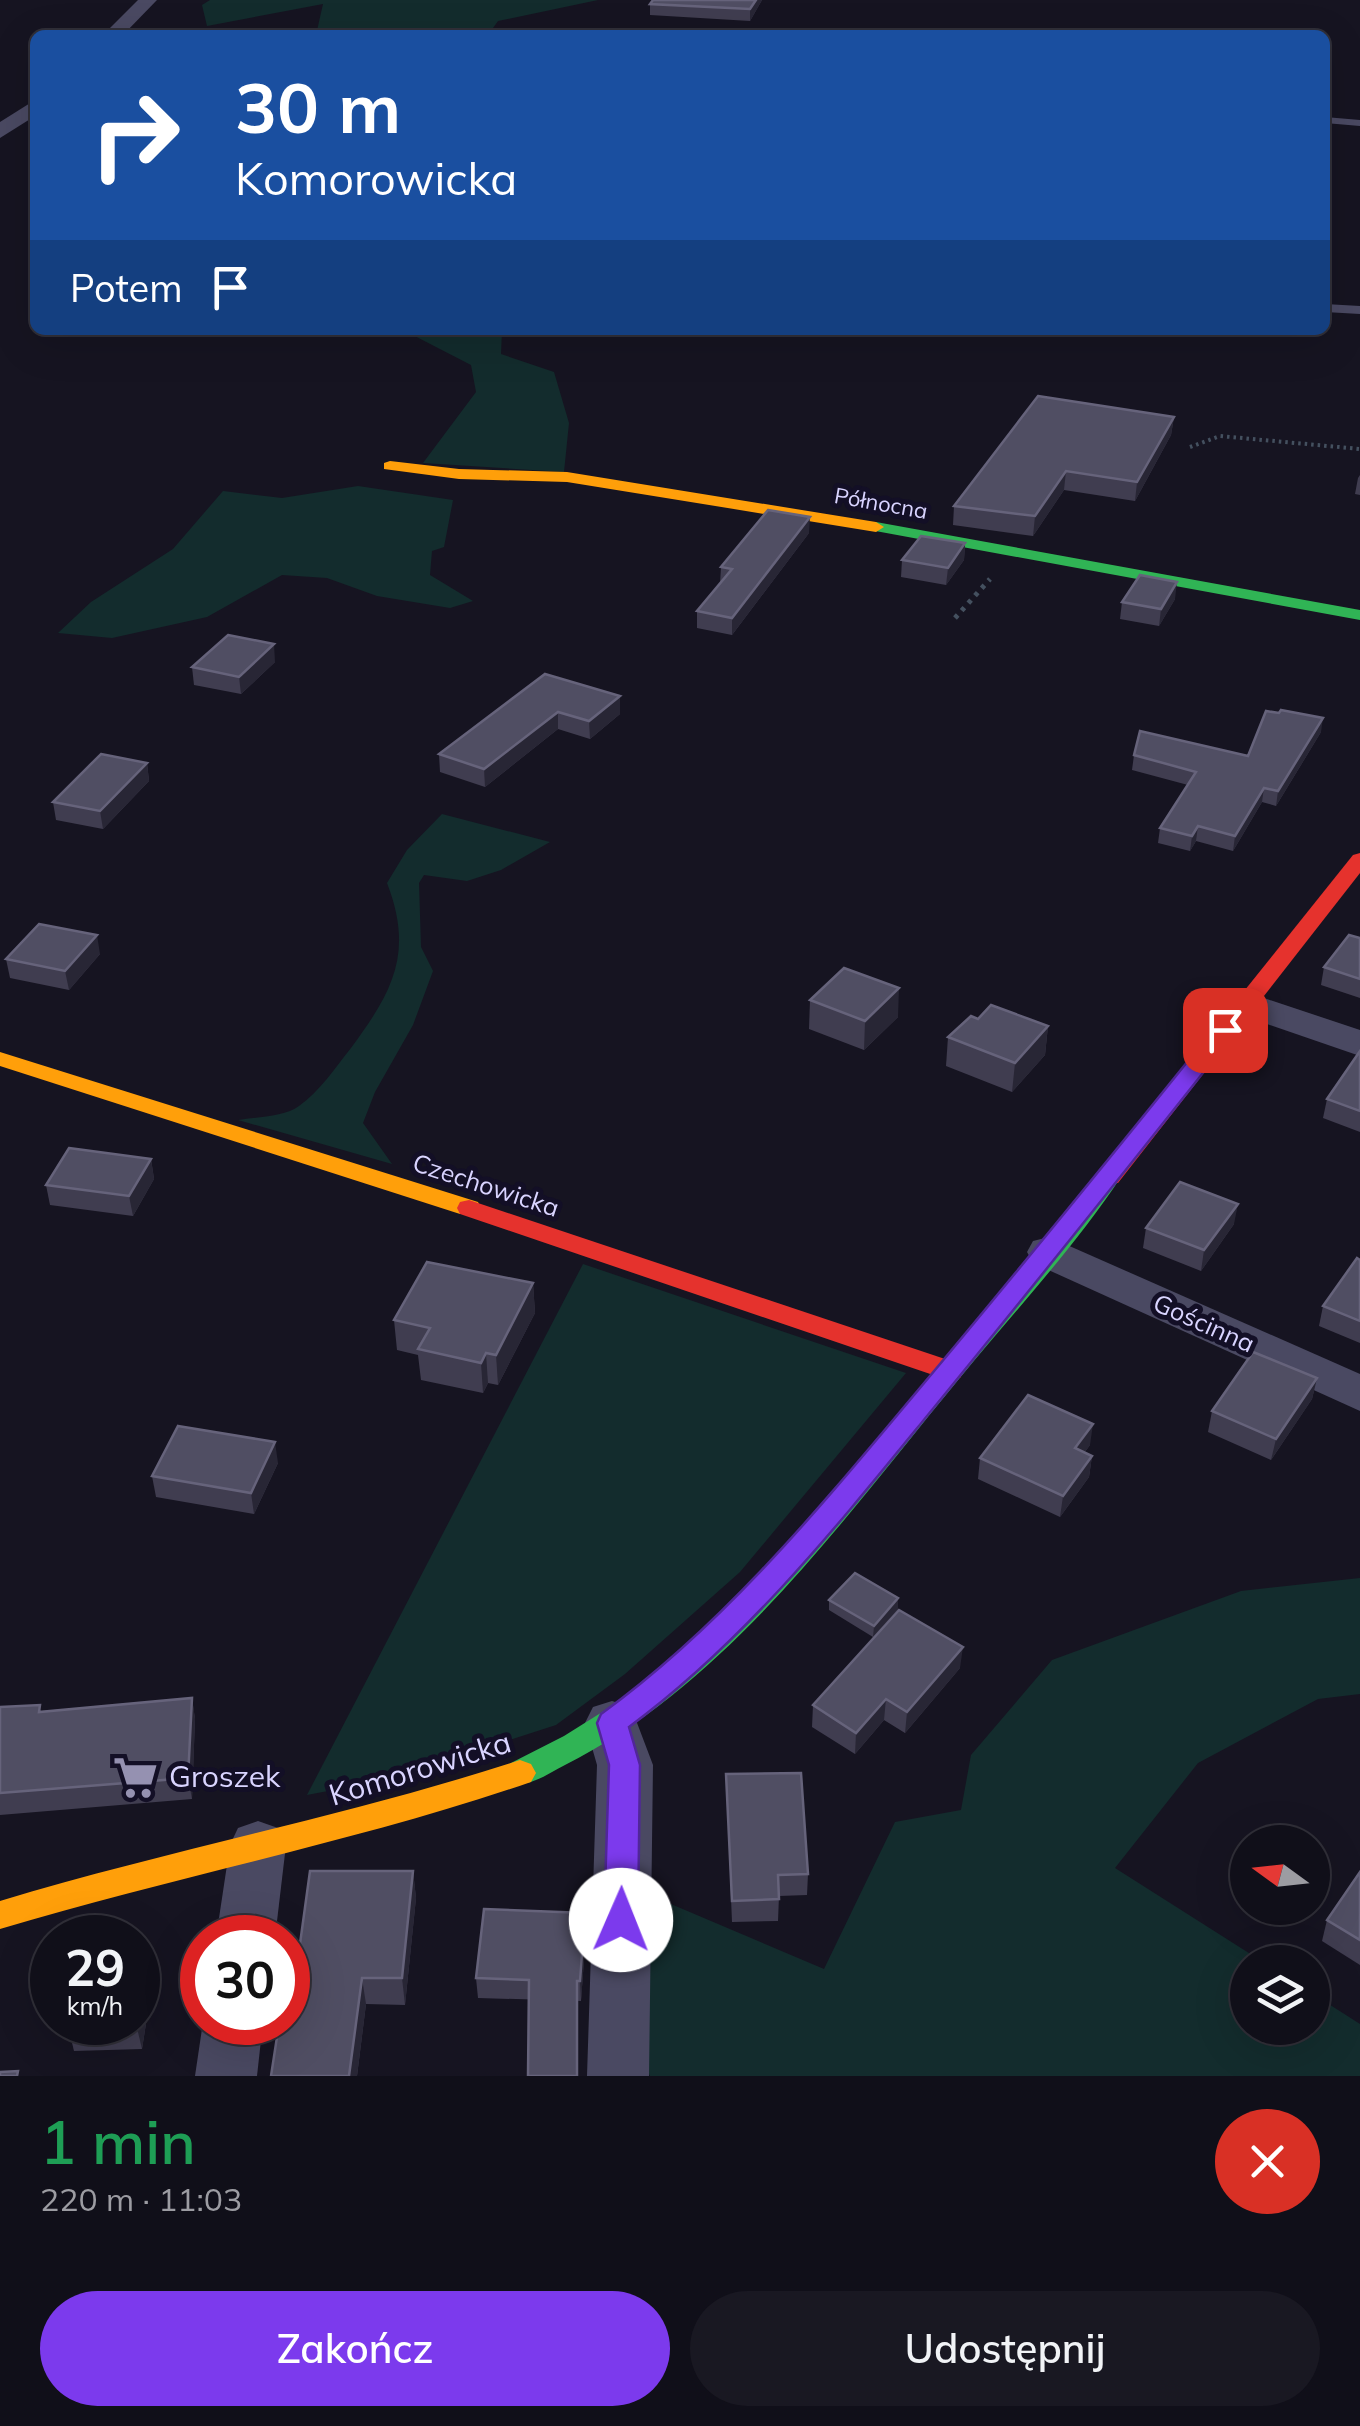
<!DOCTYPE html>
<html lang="pl">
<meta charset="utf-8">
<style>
body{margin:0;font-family:Mulish,sans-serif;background:#191822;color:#f1f3f6;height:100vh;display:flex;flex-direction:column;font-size:38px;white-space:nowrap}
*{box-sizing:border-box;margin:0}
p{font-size:32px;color:#9c9ca2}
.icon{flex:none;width:55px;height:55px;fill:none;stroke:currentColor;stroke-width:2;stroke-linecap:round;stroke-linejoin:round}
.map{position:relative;height:2076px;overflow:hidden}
.details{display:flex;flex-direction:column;background:#100f19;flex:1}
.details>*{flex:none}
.guide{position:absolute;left:30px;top:30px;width:1300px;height:305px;border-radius:15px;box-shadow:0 10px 40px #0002,0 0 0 2px #302f38;background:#1a4fa0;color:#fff;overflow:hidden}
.needle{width:65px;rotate:285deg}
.buttons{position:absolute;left:1230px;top:1825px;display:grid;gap:20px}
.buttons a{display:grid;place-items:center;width:100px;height:100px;border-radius:50%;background:#100f19;box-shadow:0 10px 40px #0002,0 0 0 2px #302f38;font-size:50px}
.speed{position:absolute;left:30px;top:1915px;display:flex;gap:20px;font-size:50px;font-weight:700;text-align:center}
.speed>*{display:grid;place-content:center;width:130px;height:130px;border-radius:50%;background:#100f19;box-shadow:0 10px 40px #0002,0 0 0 2px #302f38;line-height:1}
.speed small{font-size:25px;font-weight:400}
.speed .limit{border:15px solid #d22;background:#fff;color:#111}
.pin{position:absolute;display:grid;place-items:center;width:85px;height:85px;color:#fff;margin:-42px;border-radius:20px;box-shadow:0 5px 15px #0006}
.me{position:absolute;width:110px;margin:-55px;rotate:1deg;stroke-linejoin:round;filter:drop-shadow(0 0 8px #0008)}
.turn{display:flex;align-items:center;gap:35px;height:210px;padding:0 40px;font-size:45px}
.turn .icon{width:130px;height:130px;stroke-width:2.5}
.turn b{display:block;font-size:70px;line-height:85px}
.then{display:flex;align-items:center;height:95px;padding:0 40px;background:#0003;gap:20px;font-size:38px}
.round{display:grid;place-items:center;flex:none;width:105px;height:105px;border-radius:52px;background:#191822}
.overview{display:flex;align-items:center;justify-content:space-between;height:170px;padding:0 40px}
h1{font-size:60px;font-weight:600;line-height:75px;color:#1e9e55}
.primary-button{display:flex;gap:20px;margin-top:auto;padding:20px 40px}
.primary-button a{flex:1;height:115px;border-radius:60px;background:#7c3aed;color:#fff;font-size:40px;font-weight:600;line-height:115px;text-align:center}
.primary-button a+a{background:#191822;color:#f1f3f6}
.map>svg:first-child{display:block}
.green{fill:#132c2d}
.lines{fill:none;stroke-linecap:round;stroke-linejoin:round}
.path-far1{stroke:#44505f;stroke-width:4;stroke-dasharray:2.5 4;stroke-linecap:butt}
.path{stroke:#44505f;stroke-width:5;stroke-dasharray:4 6;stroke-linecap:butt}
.lane{fill:#4a4962;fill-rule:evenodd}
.street{fill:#4a4962;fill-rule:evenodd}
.fast{fill:#30b455;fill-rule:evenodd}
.slow{fill:#ff9f0a;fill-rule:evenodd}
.jam{fill:#e5322d;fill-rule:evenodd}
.wall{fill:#403d50}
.shaded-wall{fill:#282635}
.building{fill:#504e63;stroke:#66637b;stroke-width:2.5}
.route{fill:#7c3aed;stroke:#51269a;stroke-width:2.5}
.labels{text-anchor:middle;stroke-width:10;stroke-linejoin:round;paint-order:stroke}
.far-street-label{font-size:22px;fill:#d9d4ff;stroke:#130f26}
.street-label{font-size:25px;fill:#d9d4ff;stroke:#130f26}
.near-street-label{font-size:30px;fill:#d9d4ff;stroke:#130f26}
.near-poi-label{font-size:30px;fill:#d9d4ff;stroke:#130f26;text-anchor:start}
</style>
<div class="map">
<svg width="1360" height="2076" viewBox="0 0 1360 2076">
<rect width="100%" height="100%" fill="#161421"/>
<g class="green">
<path d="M210 0H598L498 21 488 35H316L323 4 207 26 202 5Z"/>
<path d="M403 330H502L501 354 554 372 569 423 564 472 423 463 476 392 471 365Z"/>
<path d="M358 486 453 500 444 547 432 551 430 575 473 601 450 608 377 596 327 578 282 575 207 617 112 638 58 633 91 602 173 549 223 491 282 498Z"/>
<path d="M442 814 550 842 501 870 467 881 424 875 419 883 421 947 433 971 413 1025 375 1092 363 1123 392 1164 238 1120C255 1117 285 1117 299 1106 319 1092 336 1067 351 1048 393 991 414 953 387 883L407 850Z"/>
<path d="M583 1264 906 1373 740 1572 625 1674 556 1725 390 1779 307 1795Z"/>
<path d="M1360 1578V1694L1318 1699 1198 1763 1115 1868 1263 1962H1248V2028H1312L1313 1994 1360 2024V2076H650L645 2067 652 1896 824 1969 895 1822 961 1810 971 1755 1052 1660 1241 1591Z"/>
</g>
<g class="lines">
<path class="path-far1" d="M1190 447 1220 436 1360 449"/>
<path class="path" d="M955 618 990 579"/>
<g class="lane">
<path d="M1325 117 1360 120V126L1325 123Z"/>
<path d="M1325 304 1360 306V314L1325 312Z"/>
</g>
<g class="street">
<path d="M138 0H157L123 35H103Z"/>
<path d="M35 100V116L0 138V122Z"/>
<path d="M1246 992 1360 1030V1056L1232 1012 1226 1004 1232 996Z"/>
<path d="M1049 1237 1360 1374V1411L1033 1263 1027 1252 1033 1241Z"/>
<path d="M612 1701 631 1707 653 1765 649 2076H587L597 1765 585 1723 593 1707Z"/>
<path d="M258 1821 278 1828 286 1845 275 1938H216L230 1845 238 1828Z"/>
<path d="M203 2022H263L257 2076H195Z"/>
</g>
<g class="fast">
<path d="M876 522 1360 610V620L870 530V524Z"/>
<path d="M1109 1169 1121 1177C1074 1248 1013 1313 959 1379 844 1518 729 1682 565 1765 547 1774 528 1789 509 1782L504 1773 509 1764 564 1736 615 1704 663 1667 751 1584 900 1413 1100 1171Z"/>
</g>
<g class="slow">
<path d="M390 461 459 469 567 472 876 522 884 527 876 532 567 482 459 479 384 469V463Z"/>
<path d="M0 1052 478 1202 481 1208 478 1214H460L0 1066Z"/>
<path d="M520 1760 531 1764 536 1773 531 1782C357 1842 176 1876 0 1929V1901C172 1849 349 1816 520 1760Z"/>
</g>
<g class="jam">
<path d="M1360 853V873L1118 1183H1100L1097 1177 1100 1171 1353 855Z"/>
<path d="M469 1200 960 1364 964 1371 960 1378H942L460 1214 457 1208 460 1202Z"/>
</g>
</g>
<g class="wall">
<path d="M762 0 750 21 650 15V4Z"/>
<path d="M1174 417 1171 435 1135 501 1064 490 1033 536 953 525 954 506Z"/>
<path d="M1360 475V495L1355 494 1358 478Z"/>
<path d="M809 533 732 635 697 628V611L720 584 721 567Z"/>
<path d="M965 543 964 560 946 585 901 577 902 560Z"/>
<path d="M1175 599 1159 626 1120 619 1122 602Z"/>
<path d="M275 662 241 694 194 685 192 667Z"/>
<path d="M545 674 620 696V714L590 739 558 729 485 787 440 772 439 754Z"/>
<path d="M1321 732 1276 806 1262 802 1233 851 1196 841 1190 851 1158 843 1160 828 1188 785 1132 770 1134 755 1248 756Z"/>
<path d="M147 763 149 781 103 829 56 820 53 802Z"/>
<path d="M1360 938V998L1321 985 1324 967Z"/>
<path d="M100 954 69 990 10 978 6 959Z"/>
<path d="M810 1000 898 1017 864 1050 809 1029Z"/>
<path d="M978 1019 1048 1026 1045 1055 1012 1092 946 1066 948 1037Z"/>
<path d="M1360 1051V1132L1323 1118 1327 1099Z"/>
<path d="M151 1159 154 1179 133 1216 50 1205 46 1185Z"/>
<path d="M1234 1224 1201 1271 1143 1248 1146 1228Z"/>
<path d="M1360 1260V1343L1319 1326 1323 1306Z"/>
<path d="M533 1283 535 1313 498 1385 488 1383 483 1393 421 1380 418 1355 397 1350 394 1320Z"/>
<path d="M1317 1378 1312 1399 1271 1460 1208 1432 1212 1411Z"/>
<path d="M1090 1445 1084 1453 1092 1456 1089 1477 1060 1517 978 1479 980 1458Z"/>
<path d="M278 1463 254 1514 156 1497 152 1476Z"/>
<path d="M898 1598V1609L873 1637 829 1610V1600Z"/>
<path d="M960 1668 905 1733 884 1720 855 1754 812 1727 813 1705Z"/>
<path d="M192 1698 195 1719 192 1799 0 1815V1707L42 1711Z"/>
<path d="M726 1774 808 1874 807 1895 779 1896 778 1921 732 1922Z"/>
<path d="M413 1871 416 1898 405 2005 366 2004 357 2076 289 2024Z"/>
<path d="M1360 1872V1965L1322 1941 1327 1920Z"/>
<path d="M586 1932 581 2001 478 1998 476 1978Z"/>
<path d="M148 1958 153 1979 142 2049 74 2051 69 2030Z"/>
</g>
<g class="shaded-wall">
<path d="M756 0H762L750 21V9Z"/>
<path d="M1174 417 1171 435 1135 501 1137 482Z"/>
<path d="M1066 471 1064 490 1033 536 1035 516Z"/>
<path d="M810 517 809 533 732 635V618Z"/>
<path d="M965 543 964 560 946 585 948 568Z"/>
<path d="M1177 582 1175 599 1159 626 1161 609Z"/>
<path d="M274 644 275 662 241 694 239 677Z"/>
<path d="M620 696V714L590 739 589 721Z"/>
<path d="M558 712V729L485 787 484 769Z"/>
<path d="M1323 718 1321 732 1276 806 1278 791Z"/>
<path d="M147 763 149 781 103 829 100 811Z"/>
<path d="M1264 788 1262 802 1233 851 1235 836Z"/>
<path d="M1198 826 1196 841 1190 851 1192 836Z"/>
<path d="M97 935 100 954 69 990 65 971Z"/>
<path d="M899 988 898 1017 864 1050 865 1021Z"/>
<path d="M1048 1026 1045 1055 1012 1092 1015 1063Z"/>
<path d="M151 1159 154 1179 133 1216 129 1196Z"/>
<path d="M1238 1204 1234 1224 1201 1271 1204 1250Z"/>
<path d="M533 1283 535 1313 498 1385 496 1355Z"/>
<path d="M486 1353 488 1383 483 1393 481 1363Z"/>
<path d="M1317 1378 1312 1399 1271 1460 1276 1439Z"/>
<path d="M1093 1424 1090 1445 1072 1469 1075 1448Z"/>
<path d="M275 1442 278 1463 254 1514 251 1493Z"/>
<path d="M1092 1456 1089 1477 1060 1517 1063 1496Z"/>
<path d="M898 1598V1609L873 1637 874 1626Z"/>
<path d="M963 1647 960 1668 905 1733 907 1712Z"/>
<path d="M192 1698 195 1719 192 1799 188 1778Z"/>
<path d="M886 1699 884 1720 855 1754 856 1733Z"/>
<path d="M413 1871 416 1898 405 2005 402 1978Z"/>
<path d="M585 1913 586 1932 581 2001 580 1981Z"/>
<path d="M148 1958 153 1979 142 2049 137 2028Z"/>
<path d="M362 1978 366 2004 357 2076H349Z"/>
</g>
<g class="building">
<path d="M653 0H756L750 9 650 4Z"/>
<path d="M1038 396 1174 417 1137 482 1066 471 1035 516 954 506Z"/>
<path d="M768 510 810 517 732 618 697 611 732 569 721 567Z"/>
<path d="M921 536 965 543 948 568 902 560Z"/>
<path d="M1140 575 1177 582 1161 609 1122 602Z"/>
<path d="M228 635 274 644 239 677 192 667Z"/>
<path d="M545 674 620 696 589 721 558 712 484 769 439 754Z"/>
<path d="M1281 710 1323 718 1278 791 1264 788 1235 836 1198 826 1192 836 1160 828 1196 772 1134 755 1140 731 1248 756 1266 711 1279 713Z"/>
<path d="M101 754 147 763 100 811 53 802Z"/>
<path d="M39 924 97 935 65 971 6 959Z"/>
<path d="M1349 935 1360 938V979L1324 967Z"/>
<path d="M844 968 899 988 865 1021 810 1000Z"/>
<path d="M991 1005 1048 1026 1015 1063 948 1037 971 1016 978 1019Z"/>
<path d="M1360 1051V1111L1327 1099Z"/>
<path d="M69 1148 151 1159 129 1196 46 1185Z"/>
<path d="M1180 1182 1238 1204 1204 1250 1146 1228Z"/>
<path d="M1357 1258 1360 1260V1321L1323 1306Z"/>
<path d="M427 1262 533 1283 496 1355 486 1353 481 1363 418 1349 430 1328 394 1320Z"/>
<path d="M1253 1352 1317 1378 1276 1439 1212 1411Z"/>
<path d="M1028 1395 1093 1424 1075 1448 1092 1456 1063 1496 980 1458Z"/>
<path d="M178 1426 275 1442 251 1493 152 1476Z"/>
<path d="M855 1573 898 1598 874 1626 829 1600Z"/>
<path d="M899 1610 963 1647 907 1712 886 1699 856 1733 813 1705Z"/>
<path d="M192 1698 188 1778 0 1793V1707L40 1705 39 1712Z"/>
<path d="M801 1773 808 1874 778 1875 779 1899 732 1901 726 1774Z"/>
<path d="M310 1871H413L402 1978H362L349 2076H271L279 2024H289Z"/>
<path d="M1360 1872V1940L1327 1920Z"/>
<path d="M484 1909 585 1913 580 1981H577V2076H528L529 1980 476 1978Z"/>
<path d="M138 1958H148L137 2028 69 2030 70 2022H138Z"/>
<path d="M18 2071 17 2076H0V2072Z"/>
</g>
<path class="route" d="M1225 1023 1236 1030 1233 1035C1131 1164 1028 1293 923 1421 834 1530 743 1643 629 1727L640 1765 638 1920 633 1930 621 1934 609 1930 604 1920 609 1765 597 1723 601 1714C718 1629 812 1517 904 1407 1010 1281 1114 1153 1217 1025Z"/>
<defs>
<symbol id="supermarket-bare" viewBox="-9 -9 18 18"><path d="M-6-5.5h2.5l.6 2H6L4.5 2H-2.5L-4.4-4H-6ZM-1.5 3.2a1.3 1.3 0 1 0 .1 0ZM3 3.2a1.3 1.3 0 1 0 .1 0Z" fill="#9591b1" stroke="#130f26" stroke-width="2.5" paint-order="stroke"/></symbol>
</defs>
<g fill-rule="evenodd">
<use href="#supermarket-bare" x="104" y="1746" width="63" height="63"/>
</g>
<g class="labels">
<g class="far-street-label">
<text transform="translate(881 503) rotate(10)" y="8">Północna</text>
</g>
<g class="street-label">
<text transform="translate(486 1185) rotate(18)" y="9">Czechowicka</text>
<text transform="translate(1204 1323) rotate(24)" y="9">Gościnna</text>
</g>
<g class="near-street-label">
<text transform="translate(420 1769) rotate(-17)" y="10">Komorowicka</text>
</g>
<g class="near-poi-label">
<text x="169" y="1787">Groszek</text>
</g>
</g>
</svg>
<div class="buttons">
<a><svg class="needle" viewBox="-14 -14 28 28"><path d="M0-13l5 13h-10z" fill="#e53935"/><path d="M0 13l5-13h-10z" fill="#9c9ca2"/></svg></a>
<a><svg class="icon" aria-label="layers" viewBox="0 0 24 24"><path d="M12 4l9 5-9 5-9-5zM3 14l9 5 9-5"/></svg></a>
</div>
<div class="speed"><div>29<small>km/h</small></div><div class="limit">30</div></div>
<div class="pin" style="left:1225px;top:1030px;background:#d93025"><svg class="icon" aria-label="arrive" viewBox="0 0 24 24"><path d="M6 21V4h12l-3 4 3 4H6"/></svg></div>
<svg class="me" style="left:621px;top:1920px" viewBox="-20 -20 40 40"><circle r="19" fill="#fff"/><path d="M0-13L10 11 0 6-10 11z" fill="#7c3aed"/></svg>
<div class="guide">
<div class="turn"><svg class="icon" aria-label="right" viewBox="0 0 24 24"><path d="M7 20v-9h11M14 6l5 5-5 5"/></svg><div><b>30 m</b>Komorowicka</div></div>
<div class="then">Potem<svg class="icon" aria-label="arrive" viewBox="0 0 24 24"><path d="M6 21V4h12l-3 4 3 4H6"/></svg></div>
</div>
</div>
<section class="details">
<div class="overview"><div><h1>1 min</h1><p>220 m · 11:03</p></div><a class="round" style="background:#d93025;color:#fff"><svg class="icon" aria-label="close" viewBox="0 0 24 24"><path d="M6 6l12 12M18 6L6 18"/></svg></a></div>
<div class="primary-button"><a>Zakończ</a><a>Udostępnij</a></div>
</section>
